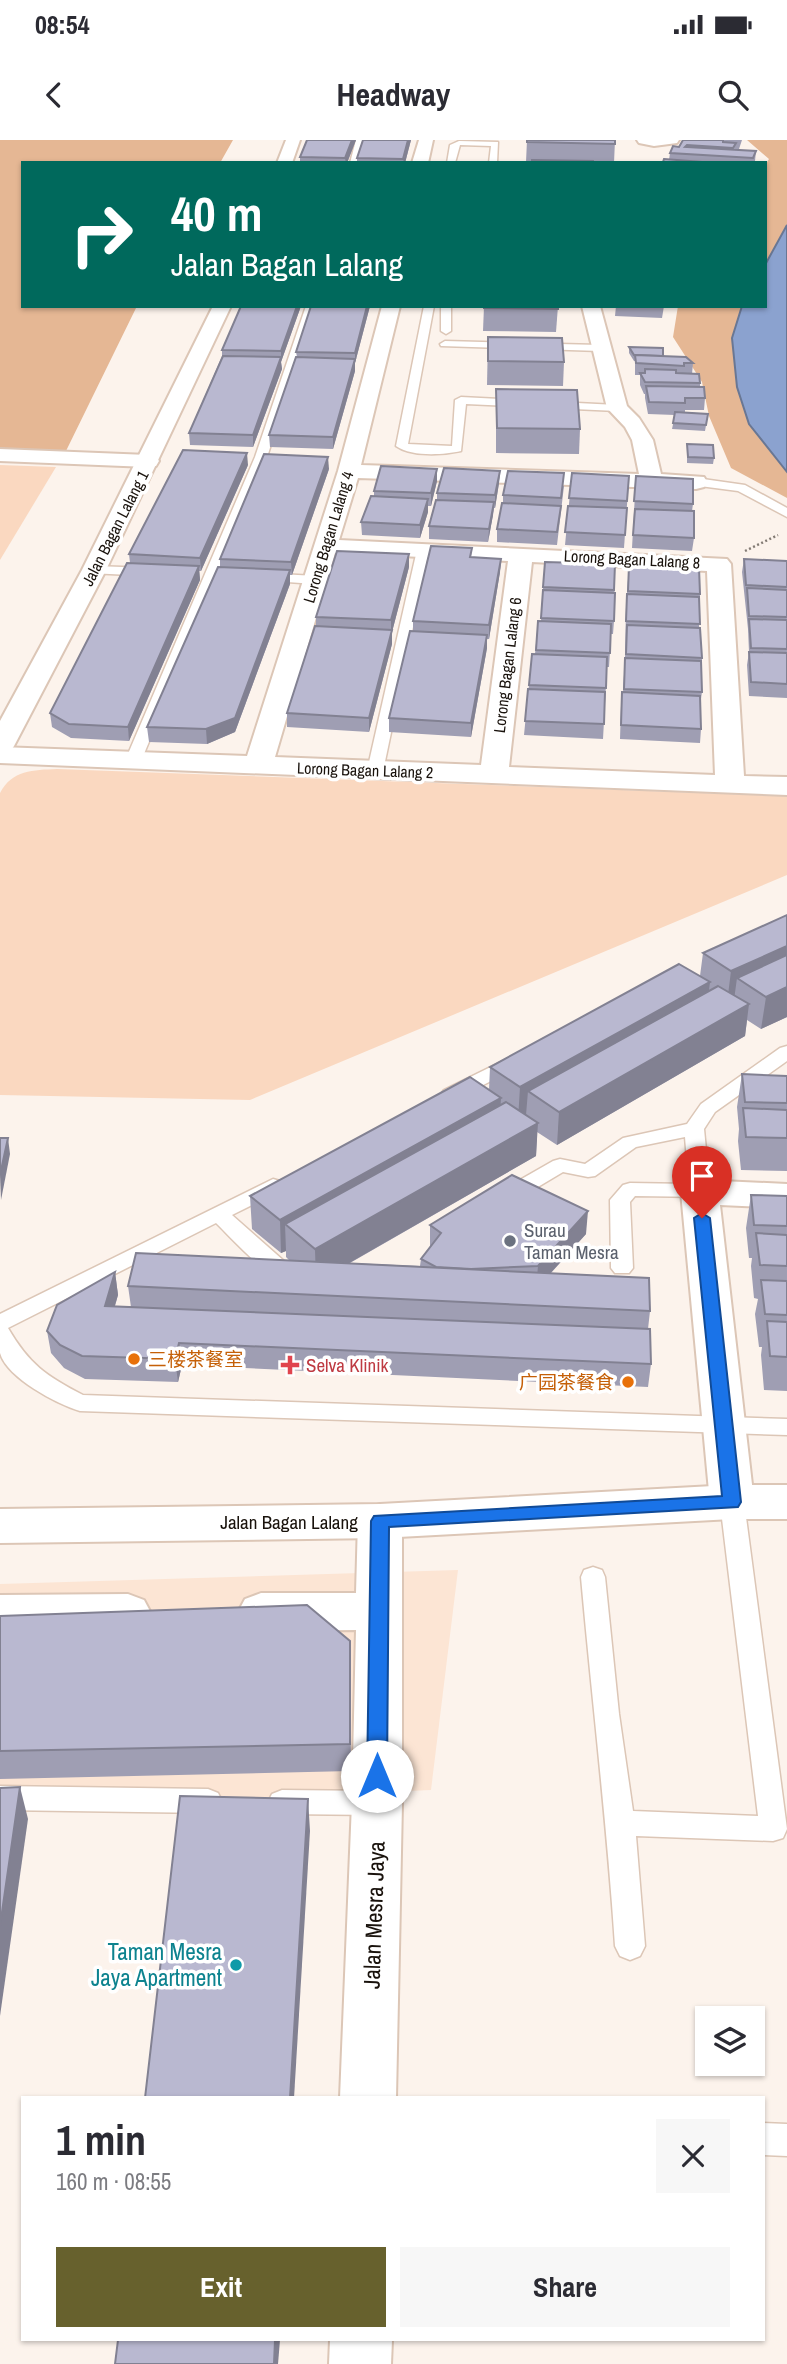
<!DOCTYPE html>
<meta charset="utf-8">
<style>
body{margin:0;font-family:"Archivo Narrow","Noto Sans SC",sans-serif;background:#f7f7f7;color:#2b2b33;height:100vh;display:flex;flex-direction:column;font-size:26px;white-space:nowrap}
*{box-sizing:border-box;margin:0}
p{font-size:23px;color:#7c7c81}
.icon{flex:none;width:38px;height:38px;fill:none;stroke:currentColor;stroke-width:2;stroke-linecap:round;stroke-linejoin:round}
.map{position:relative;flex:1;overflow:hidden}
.details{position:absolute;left:21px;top:1956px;width:744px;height:245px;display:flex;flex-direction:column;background:#fff;border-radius:0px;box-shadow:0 2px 5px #0004}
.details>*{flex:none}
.banner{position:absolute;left:21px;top:21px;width:746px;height:147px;border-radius:0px;box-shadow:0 2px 5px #0004;background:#00695c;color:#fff;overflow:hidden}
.tools{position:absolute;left:695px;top:1866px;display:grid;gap:14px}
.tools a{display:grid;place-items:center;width:70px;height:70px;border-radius:0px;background:#fff;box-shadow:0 2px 5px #0004;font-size:35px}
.pin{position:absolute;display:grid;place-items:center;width:60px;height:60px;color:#fff;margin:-72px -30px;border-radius:50% 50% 50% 0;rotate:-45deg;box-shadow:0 0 7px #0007}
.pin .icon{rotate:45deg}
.me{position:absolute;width:77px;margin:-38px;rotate:0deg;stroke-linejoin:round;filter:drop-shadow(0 0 5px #0008)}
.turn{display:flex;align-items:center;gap:24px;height:147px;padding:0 35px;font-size:32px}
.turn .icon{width:91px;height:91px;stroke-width:2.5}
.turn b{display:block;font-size:49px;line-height:60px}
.round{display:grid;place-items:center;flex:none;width:74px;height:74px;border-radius:0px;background:#f7f7f7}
.summary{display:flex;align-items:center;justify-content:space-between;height:119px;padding:0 35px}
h1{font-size:42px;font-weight:700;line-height:52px}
.cta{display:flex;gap:14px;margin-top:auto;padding:14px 35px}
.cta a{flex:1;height:80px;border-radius:0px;background:#67612d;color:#fff;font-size:28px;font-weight:700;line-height:80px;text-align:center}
.cta a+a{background:#f7f7f7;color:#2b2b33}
.status{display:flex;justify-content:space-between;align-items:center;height:49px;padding:0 35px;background:#fff;direction:ltr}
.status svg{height:19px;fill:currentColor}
header{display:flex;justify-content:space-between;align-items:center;height:91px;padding:0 35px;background:#fff;font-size:32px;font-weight:700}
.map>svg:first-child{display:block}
.built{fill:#fce5d4}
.green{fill:#fad8c0}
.forest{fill:#e5b794}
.water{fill:#8ba2cf;stroke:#697794;stroke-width:2}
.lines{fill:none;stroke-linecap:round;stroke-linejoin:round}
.lane-casing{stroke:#dcc6b6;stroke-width:3}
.street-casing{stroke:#dcc6b6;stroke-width:4}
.secondary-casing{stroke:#dcc6b6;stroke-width:4}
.path{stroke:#847c75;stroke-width:2.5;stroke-dasharray:2 2.5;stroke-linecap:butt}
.lane{fill:#fff;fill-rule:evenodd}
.street{fill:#fff;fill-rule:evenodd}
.secondary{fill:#fff;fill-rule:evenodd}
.wall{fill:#9f9eb3}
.shaded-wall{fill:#828192}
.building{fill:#b9b8d0;stroke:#828192;stroke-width:2}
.route{fill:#1a73e8;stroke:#114b97;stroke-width:2}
.worship-dot{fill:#6b7280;stroke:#fff;stroke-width:2.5}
.food-dot{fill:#e8710a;stroke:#fff;stroke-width:2.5}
.health-dot{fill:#e0444e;stroke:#fff;stroke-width:2.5}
.culture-dot{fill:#0f9aa8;stroke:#fff;stroke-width:2.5}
.labels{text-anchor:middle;stroke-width:7;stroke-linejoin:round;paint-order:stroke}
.far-street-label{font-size:16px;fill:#19120c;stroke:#fff}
.worship-label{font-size:19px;fill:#5b616d;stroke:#fff;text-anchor:start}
.food-label{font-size:19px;fill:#c56008;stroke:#fff;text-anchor:start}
.health-label{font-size:19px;fill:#be3a42;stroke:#fff;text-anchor:start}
.street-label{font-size:19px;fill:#19120c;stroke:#fff}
.near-street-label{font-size:23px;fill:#19120c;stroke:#fff}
.near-culture-label{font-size:23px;fill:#0d838f;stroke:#fff;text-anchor:end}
</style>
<div class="status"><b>08:54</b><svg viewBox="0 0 49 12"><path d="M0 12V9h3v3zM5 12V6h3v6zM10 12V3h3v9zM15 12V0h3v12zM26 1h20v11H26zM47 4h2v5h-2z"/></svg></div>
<header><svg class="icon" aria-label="back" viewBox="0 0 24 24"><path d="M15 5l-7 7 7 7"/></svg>Headway<svg class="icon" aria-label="search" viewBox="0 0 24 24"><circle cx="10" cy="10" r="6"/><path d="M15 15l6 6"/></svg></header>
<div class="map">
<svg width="787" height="2224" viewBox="0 0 787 2224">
<rect width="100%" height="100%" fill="#fcf3ec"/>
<path class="built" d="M458 1430 431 1650 0 1669V1444Z"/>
<g class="green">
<path d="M0 325 56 327 0 420Z"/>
<path d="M57 629 787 656V735L250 960 0 955V653C12 630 33 630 57 629Z"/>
</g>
<g class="forest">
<path d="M0 0H233L220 23H23V166H137L65 313 0 310Z"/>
<path d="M747 0H787V85L765 125V25L769 19Z"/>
<path d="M678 166H742L732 198 749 284 787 332V358L731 328 709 276 702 242 673 197Z"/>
</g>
<path class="water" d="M787 85V332L749 284 737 247 732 198 742 166H765V125Z"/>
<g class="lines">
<defs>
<g id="lane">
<path d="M356 0H364L358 23H350Z"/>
<path d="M459 1 498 2 497 23H489L491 6 460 5 455 23H447L450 5Z"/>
<path d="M306 166H316L267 317 141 621 138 624H128L125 621 255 317Z"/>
<path d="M424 166H434L408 304 452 306 455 260 461 257 617 265 623 268 617 271 466 264 461 311C443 315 411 317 396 306Z"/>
<path d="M441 166H451V191L446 194 441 191Z"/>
<path d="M445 201 600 205 605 208 600 211 441 206 440 204Z"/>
<path d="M696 338 745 345 787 368V377L738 351 692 345 690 342Z"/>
<path d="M423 406 429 410 383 631 375 636 367 631 417 410Z"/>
<path d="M94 426 151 428 158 432 151 436 89 433 87 430Z"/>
<path d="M264 433 315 436 322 440 315 444 259 440V434Z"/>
<path d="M787 906V921L715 972 704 989 710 1052 707 1057 635 1056 630 1062 633 1128 629 1133H615L611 1128 610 1060 623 1045 630 1043 689 1044 685 997 636 1007 595 1036 588 1037 563 1032 511 1063H497L494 1058 497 1053 553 1021 560 1019 585 1024 623 998 687 984 701 964 780 908Z"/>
<path d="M513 916 522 922 520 926 458 958 451 960 441 954 444 950Z"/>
<path d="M273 1039 280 1041 283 1046 280 1051 232 1075 301 1136 298 1141C274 1148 233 1099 216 1083L8 1188C29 1224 46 1236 83 1255L787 1279V1295L80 1271C57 1264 7 1238 0 1213 0 1202 0 1185 0 1174Z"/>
<path d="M732 1353 740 1356 744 1362 787 1689 783 1698 773 1701 636 1696 645 1806 640 1816 630 1820 620 1816 615 1806C607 1683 592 1560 581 1437L584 1430 593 1427 602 1430 605 1437 619 1574 633 1671 758 1676 720 1362 724 1356Z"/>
<path d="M0 1646 208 1649 218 1653 222 1661 218 1669 208 1673 0 1670Z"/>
<path d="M282 1650 377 1651 387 1655 391 1663 387 1671 377 1675 282 1674 272 1670 268 1662 272 1654Z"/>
<path d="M763 1983 787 1984V2016L763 2015Z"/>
</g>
<g id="street">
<path d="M419 0H433L428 23H412Z"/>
<path d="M637 0H679L677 3 654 6 639 3Z"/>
<path d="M382 166H400L361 325 639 334 632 300 625 287 607 268 582 166H600L627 266 639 278 653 300 661 334 704 337 707 342 704 347 696 349 358 338 339 400 727 419 731 424 744 636 787 637V655L0 623V607L247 616 338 331ZM335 413 508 421 481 625 275 617ZM532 422 707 431 715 635 509 627Z"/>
<path d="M0 309 148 315 156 316 159 321 156 326 148 327 0 321Z"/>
<path d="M700 1040 787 1044V1068L720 1065 754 1362 748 1374 732 1379 716 1374 710 1362 681 1052 687 1043Z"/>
<path d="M380 1364 396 1369 402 1381V1663L396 1958H340L352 1663 356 1490 261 1491 245 1485 238 1472 245 1459 261 1453H356L358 1381 364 1369Z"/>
<path d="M128 1454 144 1460 151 1473 144 1486 128 1492 0 1493V1455Z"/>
<path d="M330 2200H392L391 2224H329Z"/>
</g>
<g id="secondary">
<path d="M286 0H300L292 23H277Z"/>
<path d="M213 166H231L106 430 14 606 10 612 0 614V581L82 430Z"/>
<path d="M732 1345H787V1379H732L380 1398 0 1403V1369L380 1364Z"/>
</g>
</defs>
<use href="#lane" class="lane-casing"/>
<use href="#street" class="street-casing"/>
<use href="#secondary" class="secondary-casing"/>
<path class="path" d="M745 411 778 395"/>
<use href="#lane" class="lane"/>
<use href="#street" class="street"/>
<use href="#secondary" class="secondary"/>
</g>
<g class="wall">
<path d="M307 0H356L347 23H300V17Z"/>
<path d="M363 0H411L405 23H357V18Z"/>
<path d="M527 0H615L614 23H532V22H526Z"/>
<path d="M683 0H742L739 9H736L735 10 756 11 755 21 754 23H659L669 20 670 13 679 7Z"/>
<path d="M241 166H301L281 222 282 229 253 307 190 305 189 293 222 216V210Z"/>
<path d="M311 166H370L355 223V231L333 309 270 307 269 295 297 217 296 212Z"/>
<path d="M484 166H558L556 192 483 191Z"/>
<path d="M616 166H664L662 178 615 176Z"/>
<path d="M488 197 564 222 563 246 487 245Z"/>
<path d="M629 207 693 223 692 234 700 243V247L705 258 704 270H685V272L708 274 705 291 672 289 675 275 648 274 645 258V254H644L640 245V235H635V221H634L629 213Z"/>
<path d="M496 249 580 289 579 314 496 313Z"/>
<path d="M687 304 714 318 713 324 687 323Z"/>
<path d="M248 325 201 431H199L200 440 129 601 71 598 52 587 50 573 130 423 129 414Z"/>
<path d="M329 329 292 435H290V444L235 592 207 604 149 602 147 587 220 427V419Z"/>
<path d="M437 329V341L431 366H428V372L420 398 362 395 361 382 374 356V351Z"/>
<path d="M500 331 499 343 495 368H494L493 375 488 402 429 399V386L437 360V353Z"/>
<path d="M572 333 629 336 624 408 565 405Z"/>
<path d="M636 336 693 364 692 371 694 398 692 411 632 408Z"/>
<path d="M564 346 557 405 497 402V389L503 363V355Z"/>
<path d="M472 408 471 417 501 419 500 432 489 499H487V508L471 597 389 592V578L413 491V481Z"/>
<path d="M744 419 787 421V558L749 556 747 525 749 512 748 489 742 432Z"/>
<path d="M615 424 614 481 613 494H611L609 527H607L603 599 524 595 532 514H535L538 481H541L543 447Z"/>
<path d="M629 425 700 454 699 488 702 518V552L700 565 701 589 700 603 620 599 621 566 622 552H623L625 518 626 467Z"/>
<path d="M409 427 392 492V504L369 592 287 587V573L316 486V477Z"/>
<path d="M787 775V877L761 889 747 880 745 896 557 1005 537 992 536 1016 350 1123 420 1126 421 1119 430 1107V1085L586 1094 551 1133 650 1171 648 1189 651 1224 648 1247 182 1225 178 1242 85 1239 64 1228 51 1213 47 1191 115 1132 118 1155 115 1166 131 1167 128 1146 289 1120 286 1117V1111L281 1113 252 1089 250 1056 489 950 490 927 700 836 703 813Z"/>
<path d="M742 934 787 936V1031L741 1030 738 1001 739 989 737 967Z"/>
<path d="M751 1055 787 1056V1251L764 1250 761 1215 762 1207H759L755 1174 758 1159 754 1158 751 1126 752 1118H749L746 1088Z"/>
<path d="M0 1476 350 1501 351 1631 0 1639Z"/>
</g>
<g class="shaded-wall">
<path d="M352 0H356L347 23H346L345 18Z"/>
<path d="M408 0H411L405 23H403Z"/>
<path d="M297 166H301L281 222 282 229 253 307V295L281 218V211Z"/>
<path d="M367 166H370L355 223V231L333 309V297L355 220V213Z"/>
<path d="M247 313 248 325 201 431 200 418Z"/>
<path d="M328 317 329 329 292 435 291 422Z"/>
<path d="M437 329V341L431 366V353Z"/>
<path d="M500 331 499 343 495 368V355Z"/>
<path d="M428 359V372L420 398V385Z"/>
<path d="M494 362 493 375 488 402 489 389Z"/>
<path d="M409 414V427L392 492V504L369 592V578L391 492V480Z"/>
<path d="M501 419 500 432 489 499V485Z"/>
<path d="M199 426 200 440 129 601 128 587Z"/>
<path d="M290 430V444L235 592 207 604 206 589Z"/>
<path d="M487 495V508L471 597V583Z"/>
<path d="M787 806V835L737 838 734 860 727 863 731 831Z"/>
<path d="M710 842 706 874 528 951 526 975 518 980 520 947Z"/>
<path d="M787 847V877L761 889 766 857Z"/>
<path d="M749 864 745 896 557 1005 559 972Z"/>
<path d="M501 958 499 990 285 1084 286 1111 281 1113 280 1080Z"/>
<path d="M538 983 536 1016 316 1142 315 1109Z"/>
<path d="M8 998 10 1014 1 1060 0 1035Z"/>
<path d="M588 1071 586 1094 536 1149 538 1126Z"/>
<path d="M115 1132 118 1155 108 1188 105 1166Z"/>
<path d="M179 1203 182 1225 178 1242 175 1219Z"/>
<path d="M20 1647 28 1679 0 1876V1786Z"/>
<path d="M308 1659 310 1691 294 1958H290Z"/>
<path d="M275 2200H280L278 2224H274Z"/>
</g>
<g class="building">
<path d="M307 0H352L345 18 300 17Z"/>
<path d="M363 0H408L403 19 357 18Z"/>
<path d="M527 0H615V4L527 2Z"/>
<path d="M683 0H723V2L736 3 733 8 687 5 685 7 756 11 753 18 670 13 673 6 679 7Z"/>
<path d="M664 19 715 23 663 22Z"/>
<path d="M532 20 593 21V23H532Z"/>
<path d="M241 166H297L281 211 222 210Z"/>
<path d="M311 166H367L355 213 296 212Z"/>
<path d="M484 166H558V169L484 168Z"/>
<path d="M488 197 562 198 564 222 488 221Z"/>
<path d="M629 207 663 208V216L634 215Z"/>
<path d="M635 215 686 217 693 223H684V226L636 223Z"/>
<path d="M223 216 281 217 253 295 189 293Z"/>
<path d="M296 217 355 219 333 297 269 295Z"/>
<path d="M645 229 676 230V233L699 234 700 243 645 242 640 233H645Z"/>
<path d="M646 246 704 247 705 258H685V263L649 262Z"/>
<path d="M496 249 577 250 580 289 497 288Z"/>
<path d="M675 272 708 274 706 285 673 283Z"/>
<path d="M687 304 713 305 714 318 688 317Z"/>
<path d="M183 310 247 313 200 418 129 414Z"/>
<path d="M264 314 328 317 291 422 220 419Z"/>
<path d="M381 326 437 329 431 353 374 351Z"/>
<path d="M444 328 500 331 495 355 437 353Z"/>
<path d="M508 331 564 333 561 358 503 355Z"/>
<path d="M572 333 629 336 627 361 569 358Z"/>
<path d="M636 336 693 339V364L634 361Z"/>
<path d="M371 356 428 359 420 385 361 382Z"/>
<path d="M436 360 494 362 489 389 429 386Z"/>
<path d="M502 363 561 366 557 392 497 389Z"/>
<path d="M568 366 627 368 625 395 565 392Z"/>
<path d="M635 369 694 371V398L633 395Z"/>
<path d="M431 406 472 408 470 417 501 419 489 485 413 481Z"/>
<path d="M337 411 409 414 391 480 316 477Z"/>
<path d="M744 419 787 421V447L746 445Z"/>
<path d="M545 422 615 424 614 450 543 447Z"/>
<path d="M127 423 199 426 128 587 69 584 50 573Z"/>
<path d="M629 425 699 428 700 454 628 451Z"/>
<path d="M218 427 290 430 235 578 206 589 147 587Z"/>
<path d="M747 448 787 450V477L749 476Z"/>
<path d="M543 450 615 453 614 481 541 478Z"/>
<path d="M627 454 699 457 700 484 626 481Z"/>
<path d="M749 479 787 480V509L751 508Z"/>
<path d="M538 481 611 484 610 513 536 510Z"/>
<path d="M627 485 700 488 702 518 626 514Z"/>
<path d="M315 486 392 490 369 578 287 573Z"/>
<path d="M410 491 487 495 471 583 389 578Z"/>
<path d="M749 512 787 513V544L751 542Z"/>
<path d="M532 514 607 517 606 548 529 545Z"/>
<path d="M625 518 701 521 702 552 624 549Z"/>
<path d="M528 549 605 552 604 584 525 581Z"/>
<path d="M622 552 700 556 701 589 621 585Z"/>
<path d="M787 775V806L731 831 703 813Z"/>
<path d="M787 815V847L766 857 737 838Z"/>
<path d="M679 824 710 842 520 947 490 927Z"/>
<path d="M718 846 749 864 559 972 528 951Z"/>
<path d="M742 934 787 936V963L745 962Z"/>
<path d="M470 937 501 958 280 1080 250 1056Z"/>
<path d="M506 962 538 983 315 1109 285 1084Z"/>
<path d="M743 968 787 970V998L746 997Z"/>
<path d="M0 998H8L0 1035Z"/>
<path d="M512 1035 588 1071 538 1126 471 1129 436 1127 421 1119 441 1093 430 1085Z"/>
<path d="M751 1055 787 1056V1086L754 1085Z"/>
<path d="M756 1093 787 1095V1126L760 1125Z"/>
<path d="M136 1113 649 1138 650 1171 128 1146Z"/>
<path d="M115 1132 105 1166 650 1189 651 1224 179 1203 175 1219 82 1216 60 1205 47 1191 57 1165Z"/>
<path d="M761 1140 787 1141V1175L765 1174Z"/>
<path d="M767 1181 787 1182V1217L770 1216Z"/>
<path d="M307 1465 350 1501V1604L0 1611V1476Z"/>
<path d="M20 1647 0 1786V1648Z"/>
<path d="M180 1656 308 1659 290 1958H145Z"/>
<path d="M118 2200H275L274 2224H115Z"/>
</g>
<path class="route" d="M702 1073 710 1078 741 1362 738 1367 389 1387 387 1636 384 1642 377 1645 370 1642 367 1636 371 1381 374 1376 722 1356 694 1078Z"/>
<circle class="worship-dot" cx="510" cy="1101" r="7"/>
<g class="food-dot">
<circle cx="134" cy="1219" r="7"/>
<circle cx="628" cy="1242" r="7"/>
</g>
<path class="health-dot" d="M286.5 1214.5h7v7h7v7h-7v7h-7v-7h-7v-7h7z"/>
<circle class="culture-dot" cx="236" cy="1825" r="7"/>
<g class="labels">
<g class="far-street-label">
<text transform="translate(115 388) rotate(-63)" y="6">Jalan Bagan Lalang 1</text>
<text transform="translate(328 397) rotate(-73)" y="6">Lorong Bagan Lalang 4</text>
<text transform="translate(632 419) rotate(3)" y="6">Lorong Bagan Lalang 8</text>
<text transform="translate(507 525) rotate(-83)" y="6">Lorong Bagan Lalang 6</text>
<text transform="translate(365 630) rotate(2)" y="6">Lorong Bagan Lalang 2</text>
</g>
<g class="worship-label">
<text x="524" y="1097">Surau<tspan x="524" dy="22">Taman Mesra</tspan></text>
</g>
<g class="food-label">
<text x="148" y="1226">三楼茶餐室</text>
<text x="614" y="1249" text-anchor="end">广园茶餐食</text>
</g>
<g class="health-label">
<text x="306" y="1232">Selva Klinik</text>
</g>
<g class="street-label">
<text x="289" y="1389">Jalan Bagan Lalang</text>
</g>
<g class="near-street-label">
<text transform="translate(374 1775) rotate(-88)" y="8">Jalan Mesra Jaya</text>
</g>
<g class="near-culture-label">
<text x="222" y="1820">Taman Mesra<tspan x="222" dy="26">Jaya Apartment</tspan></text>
</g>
</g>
</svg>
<div class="tools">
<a><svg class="icon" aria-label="layers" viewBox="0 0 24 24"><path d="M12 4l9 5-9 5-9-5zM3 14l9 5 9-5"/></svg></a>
</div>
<div class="pin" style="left:702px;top:1078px;background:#d93025"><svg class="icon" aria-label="arrive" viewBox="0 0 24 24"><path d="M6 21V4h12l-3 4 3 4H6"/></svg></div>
<svg class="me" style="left:377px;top:1636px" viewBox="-20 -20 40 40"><circle r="19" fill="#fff"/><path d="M0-13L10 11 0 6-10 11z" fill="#1a73e8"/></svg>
<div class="banner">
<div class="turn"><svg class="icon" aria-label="right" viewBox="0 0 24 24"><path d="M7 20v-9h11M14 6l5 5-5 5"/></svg><div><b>40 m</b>Jalan Bagan Lalang</div></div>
</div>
<section class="details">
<div class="summary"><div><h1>1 min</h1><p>160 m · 08:55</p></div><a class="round"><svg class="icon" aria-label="close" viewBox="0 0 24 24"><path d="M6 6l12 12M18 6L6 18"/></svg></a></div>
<div class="cta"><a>Exit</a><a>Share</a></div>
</section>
</div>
